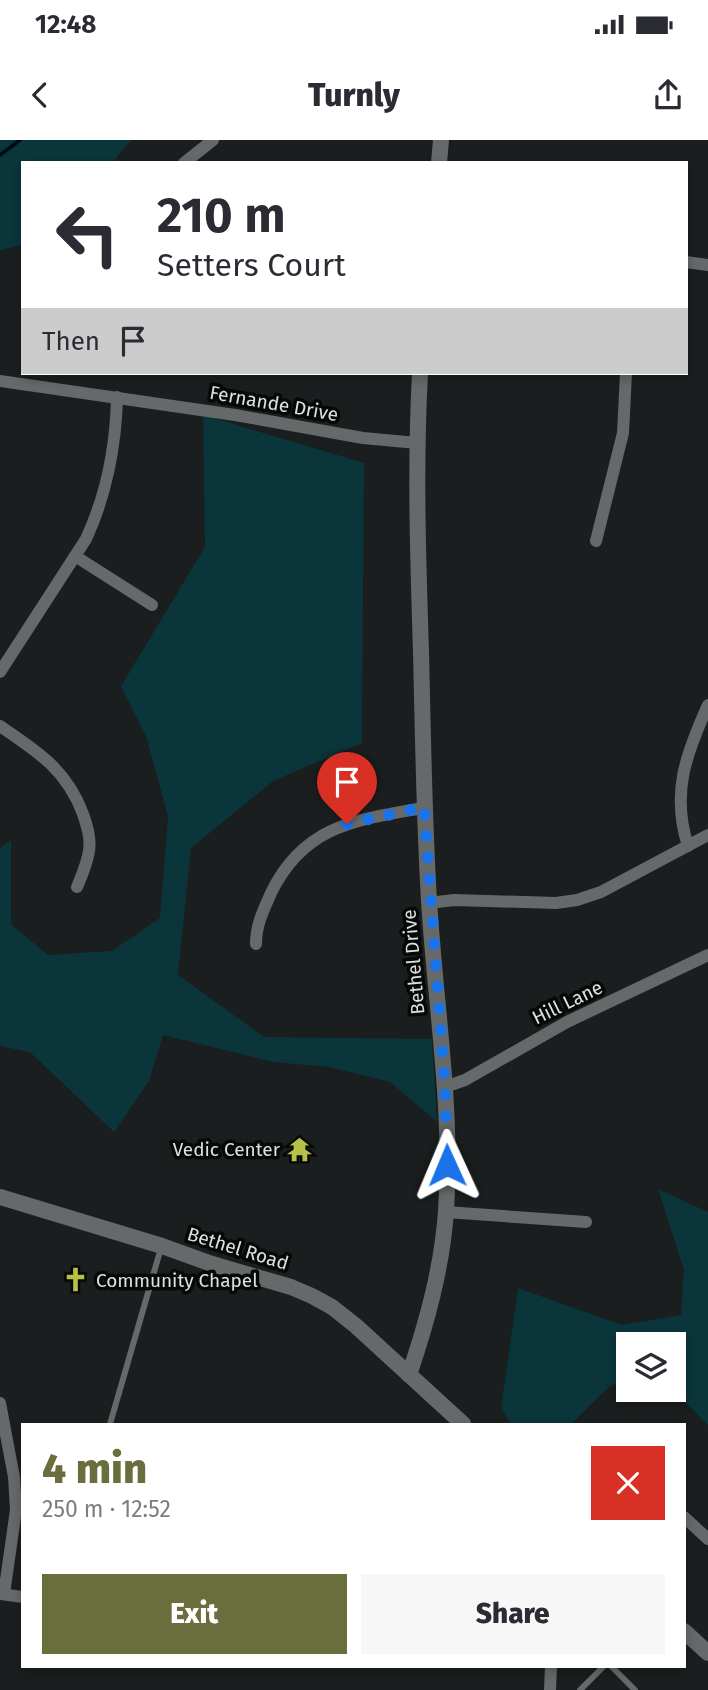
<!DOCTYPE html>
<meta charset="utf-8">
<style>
body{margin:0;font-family:"Fira Sans",sans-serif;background:#f7f7f7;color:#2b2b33;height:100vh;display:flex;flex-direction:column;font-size:26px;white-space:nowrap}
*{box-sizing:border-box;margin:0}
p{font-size:23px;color:#7c7c81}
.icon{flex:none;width:38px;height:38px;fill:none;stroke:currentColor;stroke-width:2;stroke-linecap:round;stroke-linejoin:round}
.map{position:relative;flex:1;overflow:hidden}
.details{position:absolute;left:21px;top:1283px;width:665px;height:245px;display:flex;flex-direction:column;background:#fff;border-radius:0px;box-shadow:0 4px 10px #0003}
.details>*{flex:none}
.guide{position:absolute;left:21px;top:21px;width:667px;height:214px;border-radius:0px;box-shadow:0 4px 10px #0003;background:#fff;color:#2b2b33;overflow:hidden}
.controls{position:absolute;left:616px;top:1192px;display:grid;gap:14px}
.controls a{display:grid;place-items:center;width:70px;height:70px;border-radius:0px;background:#fff;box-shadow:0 4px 10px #0003;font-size:35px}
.pin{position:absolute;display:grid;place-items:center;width:60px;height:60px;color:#fff;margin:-72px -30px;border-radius:50% 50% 50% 0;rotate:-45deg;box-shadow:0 0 7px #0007}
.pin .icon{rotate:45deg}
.me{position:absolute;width:77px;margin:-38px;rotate:359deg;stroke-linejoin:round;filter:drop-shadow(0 0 5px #0008)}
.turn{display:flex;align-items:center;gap:24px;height:147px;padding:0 21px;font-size:32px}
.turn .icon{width:91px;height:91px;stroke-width:2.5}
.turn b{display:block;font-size:49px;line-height:60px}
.then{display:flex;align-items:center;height:66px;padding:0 21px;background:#0003;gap:14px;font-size:26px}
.round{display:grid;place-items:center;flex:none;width:74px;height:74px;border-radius:0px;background:#f7f7f7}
.headline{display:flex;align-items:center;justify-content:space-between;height:119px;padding:0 21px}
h1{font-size:42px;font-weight:800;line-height:52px;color:#6a6e3c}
.action{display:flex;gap:14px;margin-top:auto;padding:14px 21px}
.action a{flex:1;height:80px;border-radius:0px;background:#6a6e3c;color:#fff;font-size:28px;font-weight:800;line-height:80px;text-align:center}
.action a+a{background:#f7f7f7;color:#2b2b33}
.status{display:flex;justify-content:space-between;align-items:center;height:49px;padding:0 35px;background:#fff;direction:ltr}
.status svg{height:19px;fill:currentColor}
header{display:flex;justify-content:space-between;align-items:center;height:91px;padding:0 21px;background:#fff;font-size:32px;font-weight:800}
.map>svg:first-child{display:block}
.green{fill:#0a353b}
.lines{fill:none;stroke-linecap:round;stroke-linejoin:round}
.stream{stroke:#00081c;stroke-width:3.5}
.service{stroke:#656969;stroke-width:6}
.minor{stroke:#656969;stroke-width:12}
.tertiary{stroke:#656969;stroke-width:16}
.route{stroke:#1a73e8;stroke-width:12;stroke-dasharray:0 21.6}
.labels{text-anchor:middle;stroke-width:7;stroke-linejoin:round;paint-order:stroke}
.street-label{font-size:19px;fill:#dfe1e1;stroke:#070808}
.poi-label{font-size:19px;fill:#dfe1e1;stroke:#070808;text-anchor:end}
</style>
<div class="status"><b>12:48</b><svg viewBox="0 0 49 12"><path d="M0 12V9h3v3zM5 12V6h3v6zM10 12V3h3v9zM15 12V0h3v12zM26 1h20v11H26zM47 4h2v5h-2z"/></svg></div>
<header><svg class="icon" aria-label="back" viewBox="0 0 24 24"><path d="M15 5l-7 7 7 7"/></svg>Turnly<svg class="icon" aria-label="share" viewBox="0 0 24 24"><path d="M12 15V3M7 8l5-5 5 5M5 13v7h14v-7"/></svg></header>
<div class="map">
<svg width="708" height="1550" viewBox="0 0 708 1550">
<rect width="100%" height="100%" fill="#1b1e1e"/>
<g class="green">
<path d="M0 0H131L112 23H23V105L0 110Z"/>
<path d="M203 275 364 323 362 603 273 641 191 708 178 835 264 897 432 899 437 982 390 942 329 927 273 922 163 895 149 941 114 992 30 912 0 906V708L11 700V784L48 815 112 811 160 778 168 676 146 596 121 546 205 407Z"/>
<path d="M658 1049 708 1072V1285L686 1263 669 1250H674V1204H628V1239L610 1246 571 1284H511L501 1268 518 1148 622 1185 681 1175 684 1130Z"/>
</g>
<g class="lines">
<path class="stream" d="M0 15 20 0"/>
<g class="service">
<path d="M110 1284 161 1108"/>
<path d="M611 1526 635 1550"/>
<path d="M580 1550 604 1526"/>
</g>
<g class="minor">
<path d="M184 23 213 0"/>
<path d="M686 122 708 125"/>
<path d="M0 241 235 275 363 298 417 303"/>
<path d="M596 401 623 293 626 233"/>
<path d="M75 416 152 465"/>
<path d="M0 532 86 399C106 356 116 305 117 257"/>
<path d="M0 586C37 611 67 630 83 674 87 686 91 698 89 711 87 724 82 735 77 747"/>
<path d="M688 706C671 653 686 614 708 565"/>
<path d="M429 763 454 760 556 763 577 760 601 752 708 695"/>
<path d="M256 804C256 785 263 771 271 753 304 685 356 680 423 668"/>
<path d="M445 947 465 940 567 882 708 815"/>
<path d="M446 1072 586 1082"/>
<path d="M0 1263 14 1337 16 1370 4 1454"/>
<path d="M684 1377 708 1399"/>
<path d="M0 1454 23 1457"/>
<path d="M550 1550 551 1526"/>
</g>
<g class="tertiary">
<path d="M439 23 441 0"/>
<path d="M0 1057 162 1106 212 1124 291 1147 312 1156 332 1167 356 1186 463 1284"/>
<path d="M409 1235C427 1182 442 1128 446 1071 453 967 435 863 429 760 424 678 423 595 421 512 418 419 415 326 420 233"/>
<path d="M684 1491 708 1513"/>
</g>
</g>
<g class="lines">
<path class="route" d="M347 684 424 667 445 947 447 1025"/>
</g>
<defs>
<symbol id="temple-bare" viewBox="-9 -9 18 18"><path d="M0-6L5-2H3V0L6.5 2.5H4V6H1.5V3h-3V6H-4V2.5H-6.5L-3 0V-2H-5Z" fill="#b8c147" stroke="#070808" stroke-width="2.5" paint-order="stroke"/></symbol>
<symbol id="church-bare" viewBox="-9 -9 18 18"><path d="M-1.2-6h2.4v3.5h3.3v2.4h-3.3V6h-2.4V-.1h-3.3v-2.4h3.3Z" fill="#b8c147" stroke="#070808" stroke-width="2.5" paint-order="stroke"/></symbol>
</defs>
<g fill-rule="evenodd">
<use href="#temple-bare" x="282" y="992" width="35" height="35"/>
<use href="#church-bare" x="58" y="1122" width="35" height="35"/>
</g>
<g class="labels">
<g class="street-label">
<text transform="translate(274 263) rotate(10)" y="7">Fernande Drive</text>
<text transform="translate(413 822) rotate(-95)" y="7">Bethel Drive</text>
<text transform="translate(567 862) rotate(-26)" y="7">Hill Lane</text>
<text transform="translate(238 1108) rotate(17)" y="7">Bethel Road</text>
</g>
<g class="poi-label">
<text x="280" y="1016">Vedic Center</text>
<text x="96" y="1147" text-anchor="start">Community Chapel</text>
</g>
</g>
</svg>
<div class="controls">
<a><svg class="icon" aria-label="layers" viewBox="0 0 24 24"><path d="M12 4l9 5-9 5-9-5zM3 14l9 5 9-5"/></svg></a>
</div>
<div class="pin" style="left:347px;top:684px;background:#d93025"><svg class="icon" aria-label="arrive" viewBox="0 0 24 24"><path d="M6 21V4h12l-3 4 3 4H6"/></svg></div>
<svg class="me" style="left:447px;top:1025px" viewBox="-20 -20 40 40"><path d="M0-17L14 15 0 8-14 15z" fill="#1a73e8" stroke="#fff" stroke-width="4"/></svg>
<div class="guide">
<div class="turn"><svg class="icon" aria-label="left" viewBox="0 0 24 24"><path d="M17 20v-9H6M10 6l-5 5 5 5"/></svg><div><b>210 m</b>Setters Court</div></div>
<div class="then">Then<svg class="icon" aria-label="arrive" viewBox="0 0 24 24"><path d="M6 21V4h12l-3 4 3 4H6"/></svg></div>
</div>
<section class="details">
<div class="headline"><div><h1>4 min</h1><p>250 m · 12:52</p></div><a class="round" style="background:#d93025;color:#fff"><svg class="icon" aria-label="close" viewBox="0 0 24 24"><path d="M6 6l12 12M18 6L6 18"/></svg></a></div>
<div class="action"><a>Exit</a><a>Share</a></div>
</section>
</div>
